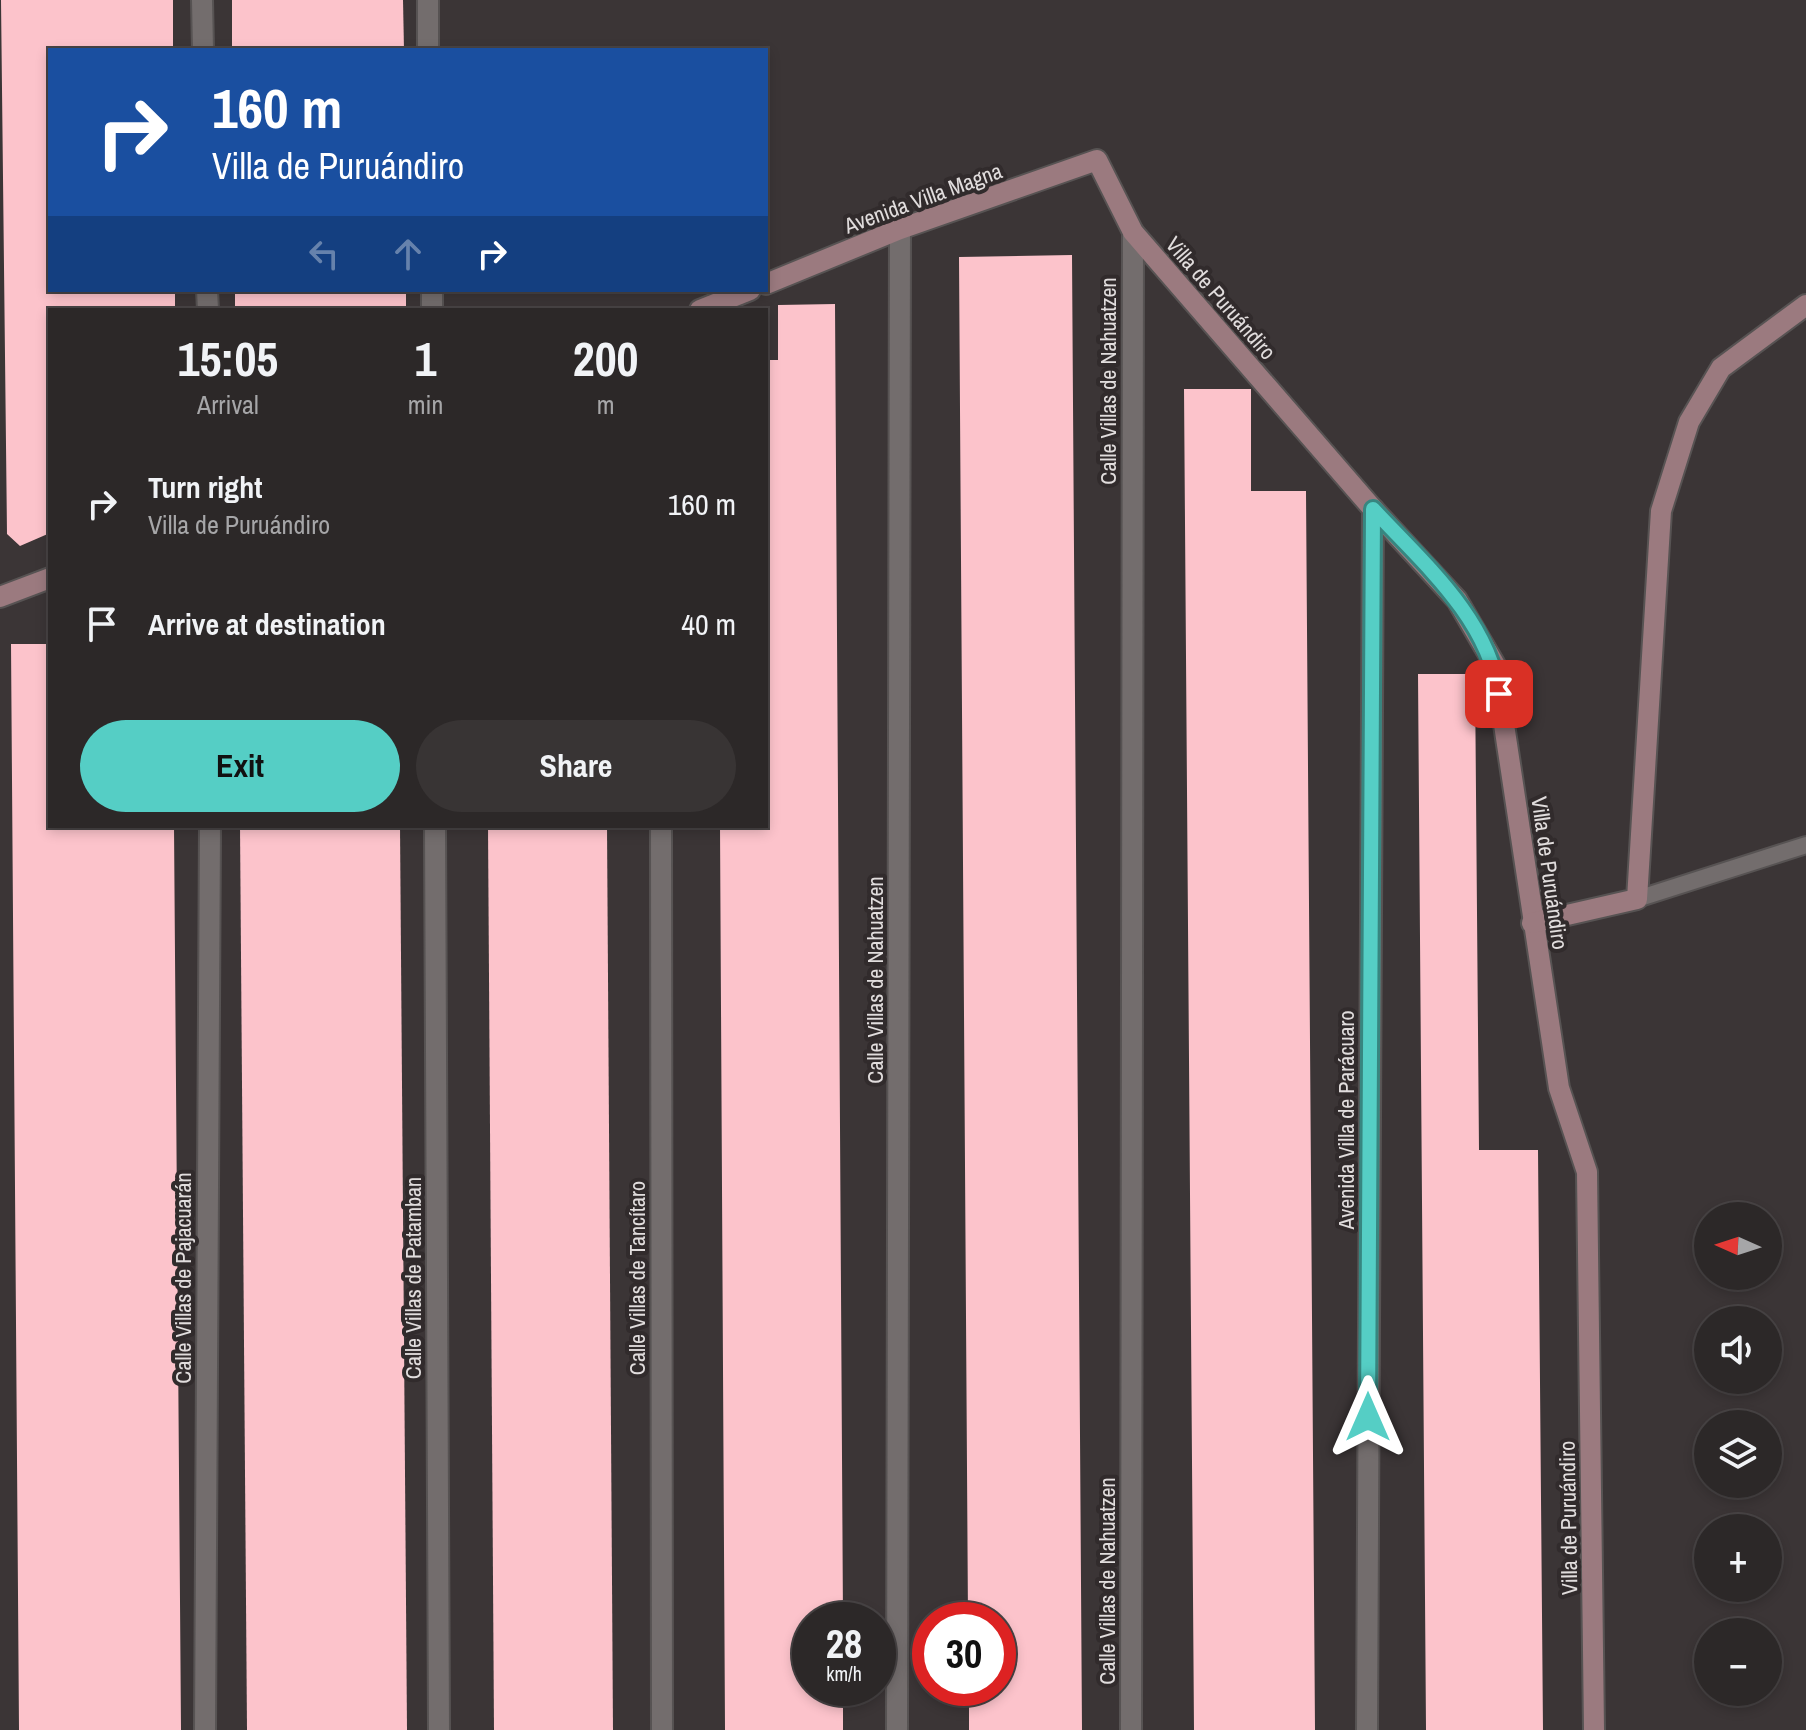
<!DOCTYPE html>
<meta charset="utf-8">
<style>
body{margin:0;font-family:"Archivo Narrow",sans-serif;background:#383434;color:#f1f3f6;height:100vh;display:flex;flex-direction:column;font-size:30px;white-space:nowrap}
*{box-sizing:border-box;margin:0}
p{font-size:26px;color:#a6a6a8}
.icon{flex:none;width:44px;height:44px;fill:none;stroke:currentColor;stroke-width:2;stroke-linecap:round;stroke-linejoin:round}
.map{position:relative;flex:1;overflow:hidden}
.panel{position:absolute;left:48px;top:308px;width:720px;height:520px;display:flex;flex-direction:column;background:#2c2828;border-radius:0px;box-shadow:0 4px 12px #0003,0 0 0 2px #484445}
.panel>*{flex:none}
.banner{position:absolute;left:48px;top:48px;width:720px;height:244px;border-radius:0px;box-shadow:0 4px 12px #0003,0 0 0 2px #484445;background:#1a4fa0;color:#fff;overflow:hidden}
.needle{width:52px;rotate:273deg}
.fabs{position:absolute;left:1694px;top:1202px;display:grid;gap:16px}
.fabs a{display:grid;place-items:center;width:88px;height:88px;border-radius:50%;background:#2c2828;box-shadow:0 4px 12px #0003,0 0 0 2px #484445;font-size:40px}
.speed{position:absolute;left:792px;top:1602px;display:flex;gap:16px;font-size:40px;font-weight:700;text-align:center}
.speed>*{display:grid;place-content:center;width:104px;height:104px;border-radius:50%;background:#2c2828;box-shadow:0 4px 12px #0003,0 0 0 2px #484445;line-height:1}
.speed small{font-size:20px;font-weight:400}
.speed .limit{border:12px solid #d22;background:#fff;color:#111}
.pin{position:absolute;display:grid;place-items:center;width:68px;height:68px;color:#fff;margin:-34px;border-radius:16px;box-shadow:0 4px 12px #0006}
.me{position:absolute;width:88px;margin:-44px;rotate:0deg;stroke-linejoin:round;filter:drop-shadow(0 0 6px #0008)}
.turn{display:flex;align-items:center;gap:28px;height:168px;padding:0 32px;font-size:36px}
.turn .icon{width:104px;height:104px;stroke-width:2.5}
.turn b{display:block;font-size:56px;line-height:68px}
.lanes{display:flex;align-items:center;height:76px;padding:0 32px;background:#0003;justify-content:center;gap:40px;direction:ltr}
.lanes .off{opacity:.35}
.eta{display:flex;justify-content:space-evenly;align-items:center;height:136px;text-align:center}
.eta b{font-size:48px;font-weight:800;line-height:56px}
.button{display:flex;gap:16px;margin-top:auto;padding:16px 32px}
.button a{flex:1;height:92px;border-radius:48px;background:#55cec5;color:#111;font-size:32px;font-weight:800;line-height:92px;text-align:center}
.button a+a{background:#383434;color:#f1f3f6}
ul{padding:0;list-style:none}
li{display:flex;align-items:center;gap:24px;height:120px;padding:0 32px}
li div{flex:1}
li b{display:block;font-size:30px}
li em{font-style:normal}
.map>svg:first-child{display:block}
.building{fill:#fcc3cb}
.lines{fill:none;stroke-linecap:round;stroke-linejoin:round}
.lane-casing{stroke:#575353;stroke-width:20}
.street-casing{stroke:#575353;stroke-width:24}
.secondary-casing{stroke:#575353;stroke-width:24}
.lane{stroke:#736d6d;stroke-width:16}
.street{stroke:#736d6d;stroke-width:20}
.secondary{stroke:#9b7a7f;stroke-width:20}
.route-casing{stroke:#378680;stroke-width:20}
.route{stroke:#55cec5;stroke-width:14}
.labels{text-anchor:middle;stroke-width:8;stroke-linejoin:round;paint-order:stroke}
.street-label{font-size:22px;fill:#e1dddd;stroke:#312b2c}
</style>
<div class="map">
<svg width="1806" height="1730" viewBox="0 0 1806 1730">
<rect width="100%" height="100%" fill="#3b3536"/>
<g class="building">
<path d="M1 0H173V50H50V290H175V310H50V533L20 546 7 534Z"/>
<path d="M232 0H403L404 50H232Z"/>
<path d="M1072 255 1082 1730H969V1688H998V1620H968L959 257Z"/>
<rect x="235" y="290" width="171" height="20"/>
<path d="M835 304 843 1620H810V1688H843V1730H725L720 826H766V360H778V305Z"/>
<path d="M1184 389H1251V491H1306L1315 1730H1194Z"/>
<path d="M11 644H50V826H174L181 1730H19Z"/>
<path d="M1418 674H1475L1479 1150H1538L1543 1730H1426Z"/>
<path d="M240 826H400L407 1730H247Z"/>
<path d="M488 826H607L613 1730H494Z"/>
</g>
<g class="lines">
<defs>
<path id="lane" d="M1637 899 1806 845"/>
<g id="street">
<path d="M202 0 203 50"/>
<path d="M428 0V50"/>
<path d="M207 290 208 310"/>
<path d="M432 290V310"/>
<path d="M435 826 439 1730"/>
<path d="M661 826 662 1730"/>
<path d="M205 1730 210 826"/>
<path d="M897 1730 900 229"/>
<path d="M1131 1730 1133 232"/>
<path d="M1367 1730 1373 509"/>
</g>
<g id="secondary">
<path d="M766 284 900 229 1097 160 1133 232 1373 509 1457 600 1495 665 1559 1088 1587 1172 1594 1730"/>
<path d="M700 310 750 290"/>
<path d="M0 597 50 578"/>
<path d="M1532 923 1637 899 1661 511 1689 422 1721 368 1806 305"/>
</g>
</defs>
<use href="#lane" class="lane-casing"/>
<use href="#street" class="street-casing"/>
<use href="#secondary" class="secondary-casing"/>
<use href="#lane" class="lane"/>
<use href="#street" class="street"/>
<use href="#secondary" class="secondary"/>
</g>
<g class="lines">
<defs>
<path id="route" d="M1368 1417 1373 509C1423 563 1488 618 1499 694"/>
</defs>
<use href="#route" class="route-casing"/>
<use href="#route" class="route"/>
</g>
<g class="labels">
<g class="street-label">
<text transform="translate(923 198) rotate(-20)" y="8">Avenida Villa Magna</text>
<text transform="translate(1221 298) rotate(49)" y="8">Villa de Puruándiro</text>
<text transform="translate(1108 381) rotate(-90)" y="8">Calle Villas de Nahuatzen</text>
<text transform="translate(1550 873) rotate(82)" y="8">Villa de Puruándiro</text>
<text transform="translate(875 980) rotate(-90)" y="8">Calle Villas de Nahuatzen</text>
<text transform="translate(1346 1120) rotate(-90)" y="8">Avenida Villa de Parácuaro</text>
<text transform="translate(183 1278) rotate(-90)" y="8">Calle Villas de Pajacuarán</text>
<text transform="translate(413 1278) rotate(-90)" y="8">Calle Villas de Patamban</text>
<text transform="translate(637 1278) rotate(-90)" y="8">Calle Villas de Tancítaro</text>
<text transform="translate(1568 1518) rotate(-91)" y="8">Villa de Puruándiro</text>
<text transform="translate(1107 1581) rotate(-90)" y="8">Calle Villas de Nahuatzen</text>
</g>
</g>
</svg>
<div class="fabs">
<a><svg class="needle" viewBox="-14 -14 28 28"><path d="M0-13l5 13h-10z" fill="#e53935"/><path d="M0 13l5-13h-10z" fill="#a6a6a8"/></svg></a>
<a><svg class="icon" aria-label="sound" viewBox="0 0 24 24"><path d="M4 9h4l5-4v14l-5-4H4zM17 9q2 3 0 6"/></svg></a>
<a><svg class="icon" aria-label="layers" viewBox="0 0 24 24"><path d="M12 4l9 5-9 5-9-5zM3 14l9 5 9-5"/></svg></a>
<a>+</a>
<a>−</a>
</div>
<div class="speed"><div>28<small>km/h</small></div><div class="limit">30</div></div>
<div class="pin" style="left:1499px;top:694px;background:#d93025"><svg class="icon" aria-label="arrive" viewBox="0 0 24 24"><path d="M6 21V4h12l-3 4 3 4H6"/></svg></div>
<svg class="me" style="left:1368px;top:1417px" viewBox="-20 -20 40 40"><path d="M0-17L14 15 0 8-14 15z" fill="#55cec5" stroke="#fff" stroke-width="4"/></svg>
<div class="banner">
<div class="turn"><svg class="icon" aria-label="right" viewBox="0 0 24 24"><path d="M7 20v-9h11M14 6l5 5-5 5"/></svg><div><b>160 m</b>Villa de Puruándiro</div></div>
<div class="lanes"><svg class="icon off" aria-label="left" viewBox="0 0 24 24"><path d="M17 20v-9H6M10 6l-5 5 5 5"/></svg><svg class="icon off" aria-label="ahead" viewBox="0 0 24 24"><path d="M12 20V5M6 11l6-6 6 6"/></svg><svg class="icon" aria-label="right" viewBox="0 0 24 24"><path d="M7 20v-9h11M14 6l5 5-5 5"/></svg></div>
</div>
<section class="panel">
<div class="eta">
<div><b>15:05</b><p>Arrival</p></div>
<div><b>1</b><p>min</p></div>
<div><b>200</b><p>m</p></div>
</div>
<ul>
<li><svg class="icon" aria-label="right" viewBox="0 0 24 24"><path d="M7 20v-9h11M14 6l5 5-5 5"/></svg><div><b>Turn right</b><p>Villa de Puruándiro</p></div><em>160 m</em></li>
<li><svg class="icon" aria-label="arrive" viewBox="0 0 24 24"><path d="M6 21V4h12l-3 4 3 4H6"/></svg><div><b>Arrive at destination</b></div><em>40 m</em></li>
</ul>
<div class="button"><a>Exit</a><a>Share</a></div>
</section>
</div>
